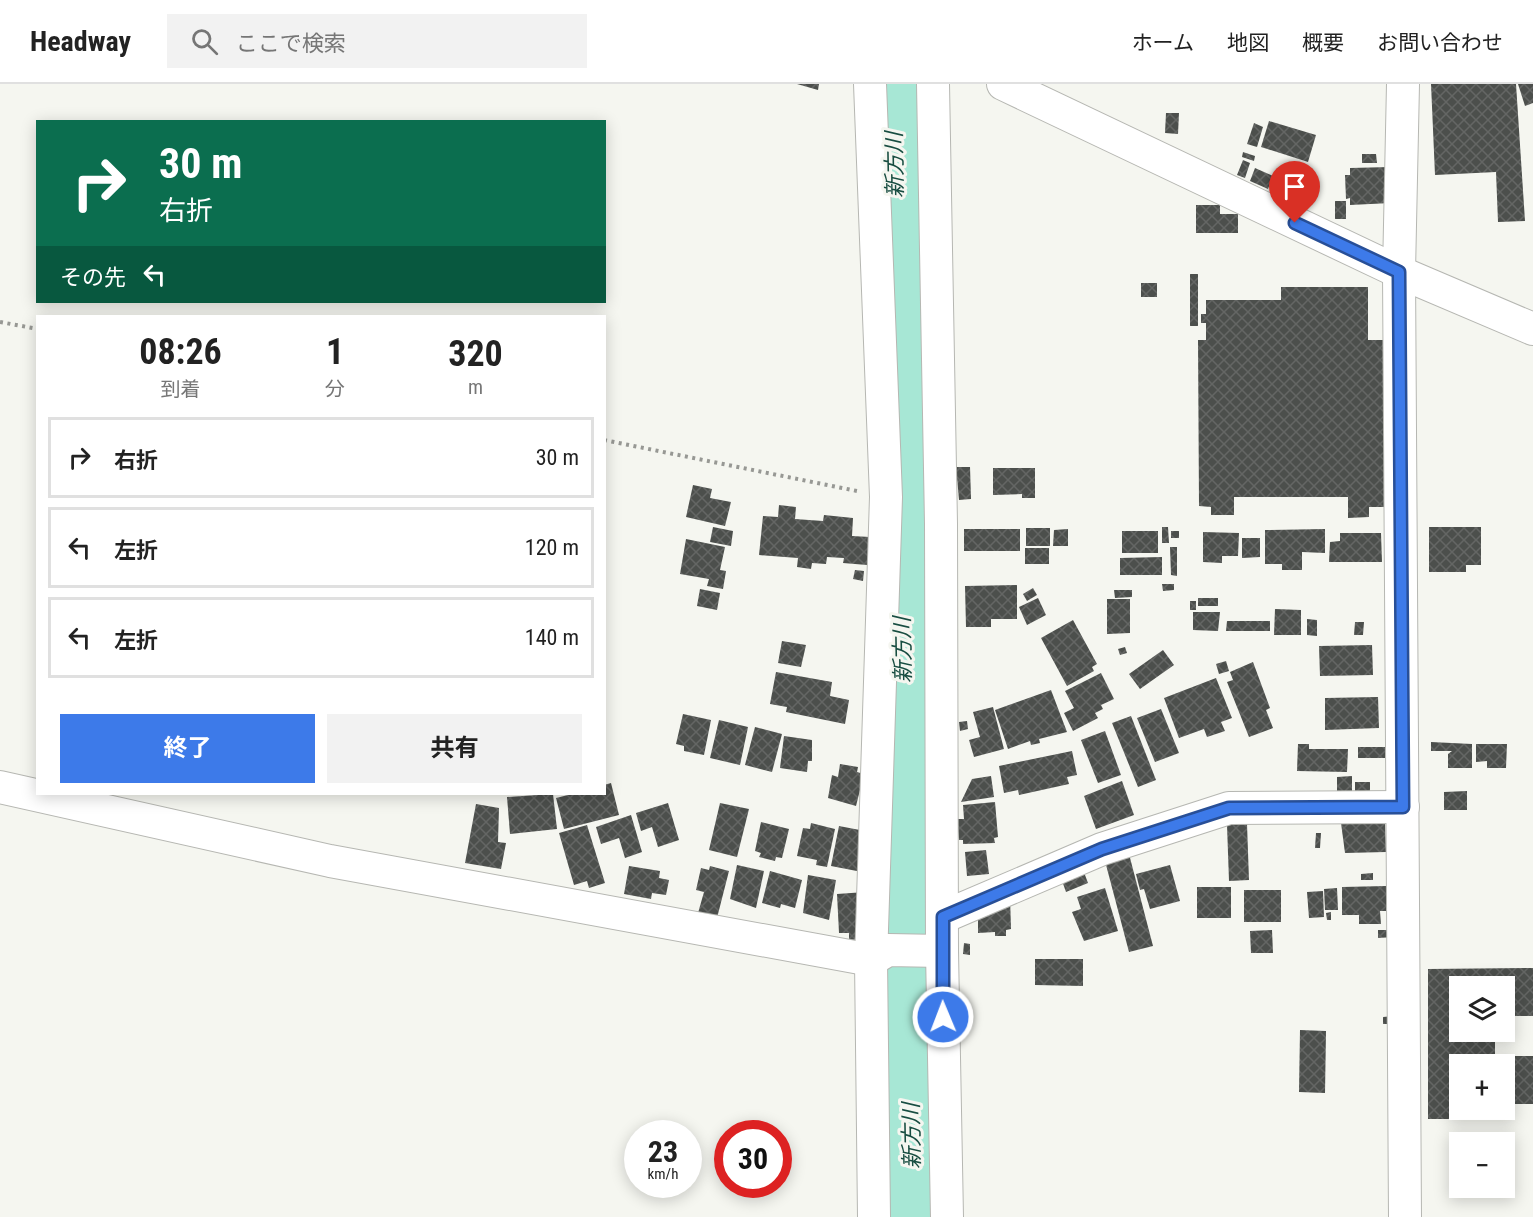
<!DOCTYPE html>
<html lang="ja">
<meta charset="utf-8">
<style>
body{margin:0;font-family:"Roboto Condensed","Noto Sans JP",sans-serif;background:#f2f2f2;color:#222;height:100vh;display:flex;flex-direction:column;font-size:22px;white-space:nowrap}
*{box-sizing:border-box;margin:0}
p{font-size:20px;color:#767676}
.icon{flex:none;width:33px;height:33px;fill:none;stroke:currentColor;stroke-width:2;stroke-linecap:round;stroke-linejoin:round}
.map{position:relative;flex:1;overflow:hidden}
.panel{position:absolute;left:36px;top:231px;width:570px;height:480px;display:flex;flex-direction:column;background:#fff;border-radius:0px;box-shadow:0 3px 15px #0003}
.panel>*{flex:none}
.top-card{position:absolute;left:36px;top:36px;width:570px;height:183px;border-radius:0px;box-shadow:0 3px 15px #0003;background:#0b6e4f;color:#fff;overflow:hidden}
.buttons{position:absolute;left:1449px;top:892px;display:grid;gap:12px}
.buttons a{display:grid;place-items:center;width:66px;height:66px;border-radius:0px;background:#fff;box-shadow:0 3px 15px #0003;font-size:30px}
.speed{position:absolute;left:624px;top:1036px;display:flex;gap:12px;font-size:30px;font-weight:700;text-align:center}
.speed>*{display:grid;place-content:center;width:78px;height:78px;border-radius:50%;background:#fff;box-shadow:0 3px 15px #0003;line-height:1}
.speed small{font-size:15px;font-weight:400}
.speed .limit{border:9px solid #d22;background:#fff;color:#111}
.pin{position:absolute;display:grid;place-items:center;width:51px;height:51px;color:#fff;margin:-62px -26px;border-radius:50% 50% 50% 0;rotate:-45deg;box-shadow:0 0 6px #0007}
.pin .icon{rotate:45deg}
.me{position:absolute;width:66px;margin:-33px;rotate:359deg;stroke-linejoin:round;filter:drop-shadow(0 0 4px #0008)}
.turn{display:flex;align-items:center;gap:21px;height:126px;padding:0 24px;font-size:27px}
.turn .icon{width:78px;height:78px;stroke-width:2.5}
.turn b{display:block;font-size:42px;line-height:51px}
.then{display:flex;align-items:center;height:57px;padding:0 24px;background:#0003;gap:12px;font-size:22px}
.eta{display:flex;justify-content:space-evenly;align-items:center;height:102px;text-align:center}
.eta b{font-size:36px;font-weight:700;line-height:42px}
.button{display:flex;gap:12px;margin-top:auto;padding:12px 24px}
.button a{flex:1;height:69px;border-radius:0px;background:#3d7ae9;color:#fff;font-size:24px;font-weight:700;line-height:69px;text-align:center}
.button a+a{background:#f2f2f2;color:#222}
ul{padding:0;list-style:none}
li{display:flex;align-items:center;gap:18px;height:81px;margin:0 12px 9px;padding:0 12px;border:3px solid #e0e0e0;border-radius:0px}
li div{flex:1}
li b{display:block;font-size:22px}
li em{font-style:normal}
header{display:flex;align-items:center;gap:36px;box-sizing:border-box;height:84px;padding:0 30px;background:#fff;border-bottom:2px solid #e0e0e0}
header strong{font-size:28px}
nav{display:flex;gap:33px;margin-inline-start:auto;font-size:21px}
.search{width:420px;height:54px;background:#f2f2f2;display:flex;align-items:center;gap:15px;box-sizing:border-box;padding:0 21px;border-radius:0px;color:#767676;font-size:22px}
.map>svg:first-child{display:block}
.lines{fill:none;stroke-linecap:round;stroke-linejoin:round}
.river{stroke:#a7e7d5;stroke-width:48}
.building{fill:url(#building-cross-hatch)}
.minor-casing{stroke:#b6b7b2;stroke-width:34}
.path{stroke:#979894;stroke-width:4;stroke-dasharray:3 4.5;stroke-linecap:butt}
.minor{stroke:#fff;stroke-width:32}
.route-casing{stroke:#284f97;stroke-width:15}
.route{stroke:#3d7ae9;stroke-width:10}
.labels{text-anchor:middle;stroke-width:6;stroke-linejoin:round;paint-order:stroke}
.water-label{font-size:22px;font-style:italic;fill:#184d41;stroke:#f5f6f0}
</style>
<header>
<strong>Headway</strong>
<div class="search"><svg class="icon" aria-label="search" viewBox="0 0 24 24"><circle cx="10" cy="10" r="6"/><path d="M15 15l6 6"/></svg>ここで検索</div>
<nav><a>ホーム</a><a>地図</a><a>概要</a><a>お問い合わせ</a></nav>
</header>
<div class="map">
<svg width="1533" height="1133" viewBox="0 0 1533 1133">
<defs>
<pattern id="building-cross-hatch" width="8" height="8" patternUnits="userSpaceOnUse" patternTransform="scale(1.5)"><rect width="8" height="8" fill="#4c4f4c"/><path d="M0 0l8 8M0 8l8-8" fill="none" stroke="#646664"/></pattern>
</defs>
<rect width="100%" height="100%" fill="#f5f6f0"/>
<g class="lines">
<path class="river" d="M893 0 911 900 912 1133"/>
</g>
<g class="building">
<path d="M797 0H819L818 6Z"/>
<path d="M1431 0H1516L1525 137 1498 138 1496 88 1435 91Z"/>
<path d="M1518 0H1533V19L1525 22Z"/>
<path d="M1166 29H1179L1178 50 1165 49Z"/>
<path d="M1269 37 1316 51 1308 78 1261 63Z"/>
<path d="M1254 39 1263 43 1257 63 1247 60Z"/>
<path d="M1243 68 1255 72 1254 77 1242 73Z"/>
<path d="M1362 70H1376L1377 79H1362Z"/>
<path d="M1243 76 1250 79 1245 94 1237 91Z"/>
<path d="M1390 83 1391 119 1350 121V114L1346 115 1345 91H1350V84Z"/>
<path d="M1255 84 1273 92 1268 105 1250 97Z"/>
<rect x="1335" y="117" width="11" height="18"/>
<path d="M1196 121H1220V130H1238V149H1196Z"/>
<rect x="1190" y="190" width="8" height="52"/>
<rect x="1141" y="199" width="16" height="14"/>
<path d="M1281 203H1368V256H1384V423H1369V433L1348 434V413H1234V431H1211V423L1199 422 1198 256H1206V239H1201V230H1206V216H1281Z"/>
<path d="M956 383H970L971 415 959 416Z"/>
<path d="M993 384H1035V414H1022V410L993 411Z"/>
<path d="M693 401 712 405 710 414 731 418 725 442 686 433Z"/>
<path d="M779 421 796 423 795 435 823 437 824 431 853 434 852 452 870 453 867 481 843 479 844 474 827 473 826 480 812 479 811 485 797 483 798 474 759 471 763 432 778 433Z"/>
<path d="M713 443 733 447 731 462 710 458Z"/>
<path d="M1162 443H1168L1169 459H1162Z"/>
<path d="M1429 443H1481V481H1466V488H1429Z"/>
<rect x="1026" y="444" width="24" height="18"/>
<rect x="964" y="445" width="56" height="22"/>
<path d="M1068 445V462H1053L1054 446Z"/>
<path d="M1325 445V469L1302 468V486H1282V480H1265V446Z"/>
<rect x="1122" y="447" width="36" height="22"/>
<rect x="1171" y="447" width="8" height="7"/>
<path d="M1203 448 1239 449 1238 472H1222V479L1203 478Z"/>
<path d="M1340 449H1381L1382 478H1329L1330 458 1340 457Z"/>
<path d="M1242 454H1260V473L1242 474Z"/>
<path d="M686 455 725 463 720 486 726 487 723 505 707 502 709 495 680 490Z"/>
<path d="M1170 463H1177V492L1171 491Z"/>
<rect x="1025" y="464" width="24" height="16"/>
<path d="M1162 473V491H1120V474Z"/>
<path d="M855 486 864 487 863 497 853 495Z"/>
<path d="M1162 500H1174V506L1163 507Z"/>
<path d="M1017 501V535H991V543H966L965 502Z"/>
<path d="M1033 504 1037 511 1027 517 1023 510Z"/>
<path d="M700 505 720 509 717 526 697 522Z"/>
<path d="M1114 506H1132V513L1115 514Z"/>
<path d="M1038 514 1046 531 1027 541 1019 523Z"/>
<rect x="1198" y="514" width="20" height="8"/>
<path d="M1107 515H1130V549L1107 550Z"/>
<rect x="1190" y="517" width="6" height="9"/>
<path d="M1275 525 1301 526V551H1274Z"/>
<path d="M1193 528H1220L1218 547 1193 546Z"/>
<path d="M1307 535 1317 536V552L1307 551Z"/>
<path d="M1073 536 1097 580 1092 583 1094 587 1067 602 1041 554Z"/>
<path d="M1227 537H1270V547H1226Z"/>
<path d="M1355 538H1364L1363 551H1354Z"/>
<path d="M782 557 806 561 801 583 778 579Z"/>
<path d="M1372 561 1373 591 1320 592 1319 562Z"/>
<path d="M1125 563 1127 569 1120 571 1118 565Z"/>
<path d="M1163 566 1174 581 1140 605 1129 590Z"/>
<path d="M1226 577 1229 587 1219 590 1216 580Z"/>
<path d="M1253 578 1270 624 1266 626 1273 644 1249 653 1227 598 1233 596 1230 588Z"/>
<path d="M776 588 832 598 830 612 849 616 845 640 786 628 787 623 770 620Z"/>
<path d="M1101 589 1114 615 1101 621 1103 625 1095 629 1098 634 1073 647 1064 629 1074 624 1065 607Z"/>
<path d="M1216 594 1232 634 1221 638 1225 647 1207 653 1204 645 1179 654 1164 614Z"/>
<path d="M1051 606 1067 648 1039 655 1040 659 1031 661 1030 657 1008 665 995 626Z"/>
<path d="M1378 613 1379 644 1325 646V614Z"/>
<path d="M993 623 1004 665 974 673 969 656 980 653 973 628Z"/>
<path d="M1161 625 1179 669 1155 678 1137 634Z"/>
<path d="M683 630 711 636 704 671 684 667V662L676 660Z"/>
<path d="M1131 632 1156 696 1138 703 1112 639Z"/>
<path d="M719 636 748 643 740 681 710 674Z"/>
<path d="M967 637 968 645 960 647 959 638Z"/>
<path d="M755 643 782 650 772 688 745 681Z"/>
<path d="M1105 647 1121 691 1098 699 1081 656Z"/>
<path d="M784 652 812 656V677H808L807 688 780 684Z"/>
<path d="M1431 658 1472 660V684H1448V670L1452 667H1431Z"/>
<path d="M1298 660H1309V665H1348L1347 688 1297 687Z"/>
<path d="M1476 660H1507L1506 684H1487V677L1476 678Z"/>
<rect x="1358" y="663" width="27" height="11"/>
<path d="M1072 667 1077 691 1067 693 1069 700 1019 711 1018 706 1004 709 999 682Z"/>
<path d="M840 680 858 683 857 688 864 690 856 722 828 714 832 691 838 693Z"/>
<path d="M991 692 994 713 961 718 972 695Z"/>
<path d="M1352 692V711H1337V693Z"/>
<path d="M1122 697 1134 731 1096 745 1084 712Z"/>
<rect x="1355" y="698" width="15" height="12"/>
<path d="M611 699 619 731 564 745 556 714 572 710H604V701Z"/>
<path d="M1467 707V726H1444V708Z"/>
<path d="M553 710 557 745 510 750 507 713Z"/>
<path d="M995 718 998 753 994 754 995 759 963 760V756H959L957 735H964L963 721Z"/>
<path d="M668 719 679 756 658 763 652 743 641 747 636 729Z"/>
<path d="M720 719 749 725 737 773 709 766Z"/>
<path d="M476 720 499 724 498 758 506 759 501 785 465 779Z"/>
<path d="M631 731 642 768 625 774 619 754 601 760 596 743Z"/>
<path d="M761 738 789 745 782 774 776 773 775 777 759 773 761 769 755 767Z"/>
<path d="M1385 738 1386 768 1345 769 1341 739Z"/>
<path d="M811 739 835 745 827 783 816 781 817 776 797 772 803 744 810 745Z"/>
<path d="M1247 740 1249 796 1229 797 1227 741Z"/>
<path d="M587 741 605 799 589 804 587 797 574 801 559 749Z"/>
<path d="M839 742 865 747 862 788 831 782Z"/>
<path d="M1316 749H1321L1320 764H1315Z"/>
<path d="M986 766 989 790 967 792 965 768Z"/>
<path d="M1129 770 1153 862 1129 868 1105 777Z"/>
<path d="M737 781 764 787 756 824 730 815Z"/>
<path d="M1170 781 1180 817 1150 825 1144 805 1140 806 1136 790Z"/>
<path d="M629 782 660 787 659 794 669 796 666 811 652 809 651 815 624 810Z"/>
<path d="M710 782 729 787 717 834 698 829 704 808 696 806 701 784 709 786Z"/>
<path d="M1082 783 1088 799 1066 808 1060 791Z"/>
<path d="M770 787 802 796 795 824 781 820 780 824 762 819Z"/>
<path d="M1373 789V796H1361V790Z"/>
<path d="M808 791 836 796 829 836 803 829Z"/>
<path d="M1386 802V827H1380L1381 840H1359V831H1342V803Z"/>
<rect x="1197" y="803" width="34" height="31"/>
<path d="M1105 804 1118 847 1084 857 1072 828 1081 825 1077 813Z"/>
<path d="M1337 804 1338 826H1325L1324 805Z"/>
<rect x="1244" y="806" width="37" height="32"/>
<path d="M1323 807 1324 833 1309 834 1307 808Z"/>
<path d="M865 808 868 855 849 856V849H839L837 810Z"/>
<path d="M1010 812 1011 845 1006 846V852H995V848L978 849V828Z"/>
<path d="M1331 828V836H1327L1326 829Z"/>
<path d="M1272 846 1273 869H1251L1250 847Z"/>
<path d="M1378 846H1394V853L1378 854Z"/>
<path d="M964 859 970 860V871L963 870Z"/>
<path d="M1035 875H1083V902L1035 901Z"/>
<path d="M1533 884V932H1504V903H1460V948H1495V972H1533V1020H1504V981H1460V1026H1494L1481 1035H1428V885Z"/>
<path d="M1394 932V940H1383V933Z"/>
<path d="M1300 946 1326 947 1325 1009 1299 1008Z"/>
</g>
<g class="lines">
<defs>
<g id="minor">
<path d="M870 0 886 413 871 876 874 1133"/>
<path d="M933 0 941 440 942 867 947 1133"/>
<path d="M1003 0 1399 188 1533 245"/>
<path d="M1403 0 1399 188 1405 1133"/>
<path d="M0 703 330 777 871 876 888 866 942 867"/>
<path d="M943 833 1102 765 1229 724 1403 723"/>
</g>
</defs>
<use href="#minor" class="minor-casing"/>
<g class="path">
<path d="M0 238 38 245"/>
<path d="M604 356 857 407"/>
</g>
<use href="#minor" class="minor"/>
</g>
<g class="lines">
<defs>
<path id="route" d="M943 933V833L1102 765 1229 724 1403 723 1399 188 1295 139"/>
</defs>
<use href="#route" class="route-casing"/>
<use href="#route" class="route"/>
</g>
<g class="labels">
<g class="water-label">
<text transform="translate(894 81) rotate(-91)" y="8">新方川</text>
<text transform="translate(902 566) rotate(-91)" y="8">新方川</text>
<text transform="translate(911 1052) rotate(-91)" y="8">新方川</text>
</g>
</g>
</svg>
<div class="buttons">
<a><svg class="icon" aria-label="layers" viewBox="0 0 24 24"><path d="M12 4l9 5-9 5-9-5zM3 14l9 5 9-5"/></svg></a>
<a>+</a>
<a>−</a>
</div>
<div class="speed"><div>23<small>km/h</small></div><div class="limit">30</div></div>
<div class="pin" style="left:1295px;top:139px;background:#d93025"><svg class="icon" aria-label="arrive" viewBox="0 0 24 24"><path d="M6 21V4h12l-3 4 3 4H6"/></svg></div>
<svg class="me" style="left:943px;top:933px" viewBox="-20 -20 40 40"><circle r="17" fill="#3d7ae9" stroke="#fff" stroke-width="3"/><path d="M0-11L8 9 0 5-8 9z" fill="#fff"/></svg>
<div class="top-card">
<div class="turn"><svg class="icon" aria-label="right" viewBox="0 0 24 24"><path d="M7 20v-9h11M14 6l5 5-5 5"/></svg><div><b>30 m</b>右折</div></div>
<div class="then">その先<svg class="icon" aria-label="left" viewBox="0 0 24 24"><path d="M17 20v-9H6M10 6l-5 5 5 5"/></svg></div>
</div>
<section class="panel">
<div class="eta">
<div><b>08:26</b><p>到着</p></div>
<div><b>1</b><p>分</p></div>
<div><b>320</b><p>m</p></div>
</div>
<ul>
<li><svg class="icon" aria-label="right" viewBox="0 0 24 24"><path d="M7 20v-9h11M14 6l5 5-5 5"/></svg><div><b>右折</b></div><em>30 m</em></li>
<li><svg class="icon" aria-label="left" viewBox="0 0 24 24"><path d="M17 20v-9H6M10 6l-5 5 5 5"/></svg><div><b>左折</b></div><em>120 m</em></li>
<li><svg class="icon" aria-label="left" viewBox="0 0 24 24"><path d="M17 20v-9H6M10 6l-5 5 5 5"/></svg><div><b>左折</b></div><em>140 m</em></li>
</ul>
<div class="button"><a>終了</a><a>共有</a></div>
</section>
</div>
